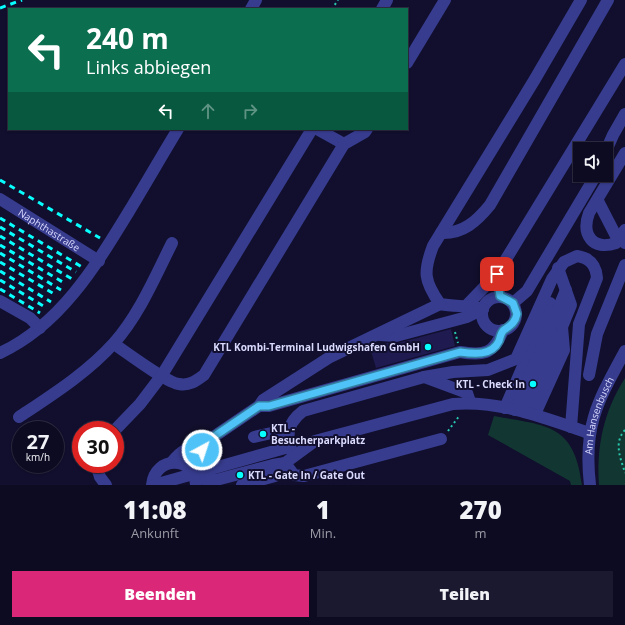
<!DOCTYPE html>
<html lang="de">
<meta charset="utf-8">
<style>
body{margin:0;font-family:"Open Sans",sans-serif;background:#1b192f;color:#f1f3f6;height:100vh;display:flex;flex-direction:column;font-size:15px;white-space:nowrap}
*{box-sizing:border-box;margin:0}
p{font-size:13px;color:#9a9ba5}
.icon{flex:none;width:22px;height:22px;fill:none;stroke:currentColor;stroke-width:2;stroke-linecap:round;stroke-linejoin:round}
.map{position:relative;height:485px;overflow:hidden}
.details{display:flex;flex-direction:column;background:#0d0b22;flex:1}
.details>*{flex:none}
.banner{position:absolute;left:8px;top:8px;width:400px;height:122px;border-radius:0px;box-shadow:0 1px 3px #0004,0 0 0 1px #2d2b40;background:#0b6e4f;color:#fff;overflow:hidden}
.fabs{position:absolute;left:573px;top:142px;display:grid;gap:8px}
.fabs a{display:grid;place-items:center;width:40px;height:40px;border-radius:0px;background:#0d0b22;box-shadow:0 1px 3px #0004,0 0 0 1px #2d2b40;font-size:20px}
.speed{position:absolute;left:12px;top:421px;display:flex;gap:8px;font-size:20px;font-weight:700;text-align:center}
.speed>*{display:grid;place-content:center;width:52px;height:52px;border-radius:50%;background:#0d0b22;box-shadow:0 1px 3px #0004,0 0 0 1px #2d2b40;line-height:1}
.speed small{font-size:10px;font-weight:400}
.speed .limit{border:6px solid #d22;background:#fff;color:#111}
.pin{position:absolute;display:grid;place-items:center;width:34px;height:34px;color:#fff;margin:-17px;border-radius:8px;box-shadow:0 2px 6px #0006}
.me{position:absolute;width:44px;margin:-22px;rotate:40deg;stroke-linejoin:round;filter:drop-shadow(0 0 3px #0008)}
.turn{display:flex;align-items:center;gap:14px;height:84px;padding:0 12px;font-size:18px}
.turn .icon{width:52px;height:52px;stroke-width:2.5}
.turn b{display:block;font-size:28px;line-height:34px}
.lanes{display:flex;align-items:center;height:38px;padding:0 12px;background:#0003;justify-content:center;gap:20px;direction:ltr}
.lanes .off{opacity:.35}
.eta{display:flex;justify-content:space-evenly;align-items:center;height:68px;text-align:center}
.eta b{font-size:24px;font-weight:800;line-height:28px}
.button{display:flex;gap:8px;margin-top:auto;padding:8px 12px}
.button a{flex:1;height:46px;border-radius:0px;background:#db2777;color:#fff;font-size:16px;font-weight:800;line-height:46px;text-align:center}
.button a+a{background:#1b192f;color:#f1f3f6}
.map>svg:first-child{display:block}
.green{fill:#123732}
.building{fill:#1f1a4f}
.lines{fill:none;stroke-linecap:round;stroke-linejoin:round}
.path{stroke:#27c7ad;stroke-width:2;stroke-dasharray:2 3;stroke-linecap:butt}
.minor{stroke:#373c8f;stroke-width:12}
.rail{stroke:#07ffff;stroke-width:3;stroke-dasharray:6 5;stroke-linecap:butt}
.route-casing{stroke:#337fa1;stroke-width:10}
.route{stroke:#4fc3f7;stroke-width:7}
.poi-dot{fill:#07ffff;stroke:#110f2d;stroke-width:1.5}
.labels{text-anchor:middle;stroke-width:4;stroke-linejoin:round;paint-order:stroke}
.street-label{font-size:10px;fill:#dbdbff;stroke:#110f2d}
.poi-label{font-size:10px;font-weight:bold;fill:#dbdbff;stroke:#110f2d;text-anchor:end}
</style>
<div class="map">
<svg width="625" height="485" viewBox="0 0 625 485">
<rect width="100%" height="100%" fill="#110f2d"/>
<g class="green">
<path d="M625 378V485H599C596 446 604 411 625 378Z"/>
<path d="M494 416C547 426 574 423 582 485H571L570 481 488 435Z"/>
</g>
<path class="building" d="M451 329 455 346 376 368 370 348 387 343H398Z"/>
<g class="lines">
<g class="path">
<path d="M332 9 338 0"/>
<path d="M455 332 458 343"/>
<path d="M625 430C613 443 621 459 625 473"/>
<path d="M448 431 460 415"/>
</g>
<g class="minor">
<path d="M251 9 256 0"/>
<path d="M382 9 387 0"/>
<path d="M407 63 445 0"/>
<path d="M317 129 344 144"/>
<path d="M606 151 613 135 625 114"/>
<path d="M625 153 589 213C581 235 593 251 616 243L625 230"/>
<path id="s1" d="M0 199 99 261"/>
<path d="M598 201 616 236 625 243"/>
<path d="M441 233C463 234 477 221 490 205L608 0"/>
<circle cx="499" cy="314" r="17"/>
<path d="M0 301 30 318 40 328"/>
<path d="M513 303 527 291 596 175"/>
<path d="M467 305 497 274 625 64"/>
<path d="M483 309C468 305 455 307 440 304 424 281 423 272 433 246L535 79 581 0"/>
<path d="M380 335 396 336 467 317 483 309"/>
<path d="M114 344C126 352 167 383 179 384 189 386 196 381 204 375L344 144 365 132 367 129"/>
<path d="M0 353C60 325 95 267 128 213 145 185 161 157 178 129"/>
<path d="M589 375 597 334 625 265"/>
<path d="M424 377 467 393 470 402"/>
<path d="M259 406H269L460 352C484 356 494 354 503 330"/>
<path d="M505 408 550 303"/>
<path d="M515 410 566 290"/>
<path d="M525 412 561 330"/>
<path d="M535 414 564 350 562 327 571 305 558 268"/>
<path d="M19 417C52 395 87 373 114 343 139 315 155 277 172 243"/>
<path d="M115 430 140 404 162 375 312 129"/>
<path d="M254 437 276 432 288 433"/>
<path d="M203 444C201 454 196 463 194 474L206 480H216L273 465 285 463"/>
<path d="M294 455C284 438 287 423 303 411L424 377 453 372 488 370 516 359 552 279 564 262 577 256C590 258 596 265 597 278L579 324 571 427"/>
<path d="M172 462C180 452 190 445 203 444L259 406 263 400 330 357 440 304"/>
<path d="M285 463 294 475 304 476 441 439"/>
<path d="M96 464 100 477 106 485"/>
<path d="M152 485C155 455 195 456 196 485"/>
<path d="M154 485 289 447"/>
<path d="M242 485 275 476 285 463 315 441 453 404C500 400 545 418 589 433"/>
<path id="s2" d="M590 485C583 425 598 401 625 351"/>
</g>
<g class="rail">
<path d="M0 8 22 0"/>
<path d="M0 180 100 238"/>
<path d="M0 218 82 267"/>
<path d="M0 227 76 272"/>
<path d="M0 236 72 279"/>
<path d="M0 245 66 284"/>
<path d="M0 253 61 290"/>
<path d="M0 262 56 295"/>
<path d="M0 271 51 302"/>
<path d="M0 280 45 307"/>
<path d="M0 289 40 313"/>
</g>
</g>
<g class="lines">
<defs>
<path id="route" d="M202 450 203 444 259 406H269L460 352C474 354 492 356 499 341 500 338 501 332 504 330 511 325 515 323 517 314L513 303 500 296 497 274"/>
</defs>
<use href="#route" class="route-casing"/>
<use href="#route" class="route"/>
</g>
<g class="poi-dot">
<circle cx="428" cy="347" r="4"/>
<circle cx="533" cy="384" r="4"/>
<circle cx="263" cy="434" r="4"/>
<circle cx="240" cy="475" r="4"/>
</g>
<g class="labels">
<g class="street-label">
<text dy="4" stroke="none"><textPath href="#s1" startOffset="58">Naphthastraße</textPath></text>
<text dy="4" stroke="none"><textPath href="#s2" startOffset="71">Am Hansenbusch</textPath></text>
</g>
<g class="poi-label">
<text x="420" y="351">KTL Kombi-Terminal Ludwigshafen GmbH</text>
<text x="525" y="388">KTL - Check In</text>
<text x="271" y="432" text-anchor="start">KTL -<tspan x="271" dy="12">Besucherparkplatz</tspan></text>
<text x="248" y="479" text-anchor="start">KTL - Gate In / Gate Out</text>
</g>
</g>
</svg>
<div class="fabs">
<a><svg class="icon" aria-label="sound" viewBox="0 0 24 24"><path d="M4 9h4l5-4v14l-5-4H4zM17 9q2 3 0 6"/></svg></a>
</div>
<div class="speed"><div>27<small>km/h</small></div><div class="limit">30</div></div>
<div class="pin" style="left:497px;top:274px;background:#d93025"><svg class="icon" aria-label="arrive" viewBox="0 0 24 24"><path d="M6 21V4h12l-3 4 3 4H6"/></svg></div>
<svg class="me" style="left:202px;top:450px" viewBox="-20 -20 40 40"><circle r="17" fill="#4fc3f7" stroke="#fff" stroke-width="3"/><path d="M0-11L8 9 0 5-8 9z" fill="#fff"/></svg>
<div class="banner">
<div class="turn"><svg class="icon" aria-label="left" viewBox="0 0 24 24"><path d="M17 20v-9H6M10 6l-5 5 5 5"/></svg><div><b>240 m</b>Links abbiegen</div></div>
<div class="lanes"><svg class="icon" aria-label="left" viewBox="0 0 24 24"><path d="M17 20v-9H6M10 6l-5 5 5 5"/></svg><svg class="icon off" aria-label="ahead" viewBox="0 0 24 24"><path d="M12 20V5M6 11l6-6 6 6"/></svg><svg class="icon off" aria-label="right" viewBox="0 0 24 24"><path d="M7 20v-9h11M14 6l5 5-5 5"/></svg></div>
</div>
</div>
<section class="details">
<div class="eta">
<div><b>11:08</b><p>Ankunft</p></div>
<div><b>1</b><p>Min.</p></div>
<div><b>270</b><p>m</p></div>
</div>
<div class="button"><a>Beenden</a><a>Teilen</a></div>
</section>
